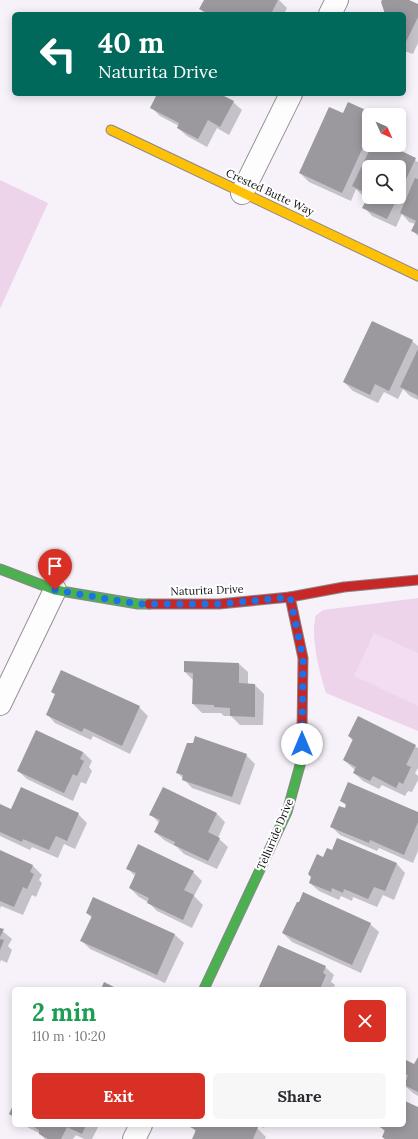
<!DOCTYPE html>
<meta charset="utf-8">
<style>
body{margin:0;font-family:Lora,serif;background:#f7f7f7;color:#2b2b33;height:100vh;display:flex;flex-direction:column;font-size:15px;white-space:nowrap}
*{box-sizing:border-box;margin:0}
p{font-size:13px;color:#7c7c81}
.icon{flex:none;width:22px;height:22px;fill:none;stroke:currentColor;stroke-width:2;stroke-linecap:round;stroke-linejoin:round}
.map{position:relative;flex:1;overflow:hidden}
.panel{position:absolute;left:12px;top:987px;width:394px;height:140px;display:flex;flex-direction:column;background:#fff;border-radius:6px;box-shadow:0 2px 10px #0003}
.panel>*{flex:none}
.top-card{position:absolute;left:12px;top:12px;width:394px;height:84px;border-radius:6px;box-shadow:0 2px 10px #0003;background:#00695c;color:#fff;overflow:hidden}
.needle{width:26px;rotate:135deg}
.fabs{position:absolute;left:362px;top:108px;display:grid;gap:8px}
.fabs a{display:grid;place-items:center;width:44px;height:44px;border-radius:6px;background:#fff;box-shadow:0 2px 10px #0003;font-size:20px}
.pin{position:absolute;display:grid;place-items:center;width:34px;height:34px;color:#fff;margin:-41px -17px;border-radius:50% 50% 50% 0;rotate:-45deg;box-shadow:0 0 4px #0007}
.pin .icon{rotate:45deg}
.me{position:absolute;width:44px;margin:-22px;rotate:0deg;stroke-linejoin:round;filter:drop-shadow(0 0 3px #0008)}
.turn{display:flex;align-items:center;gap:14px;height:84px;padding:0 20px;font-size:18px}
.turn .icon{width:52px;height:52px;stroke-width:2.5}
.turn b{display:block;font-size:28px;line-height:34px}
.round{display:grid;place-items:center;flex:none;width:42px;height:42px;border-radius:6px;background:#f7f7f7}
.headline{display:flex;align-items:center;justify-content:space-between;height:68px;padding:0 20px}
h1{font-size:24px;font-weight:800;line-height:30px;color:#1e9e55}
.button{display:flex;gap:8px;margin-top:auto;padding:8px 20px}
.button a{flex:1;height:46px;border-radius:6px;background:#d93025;color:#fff;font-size:16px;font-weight:800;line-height:46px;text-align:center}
.button a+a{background:#f7f7f7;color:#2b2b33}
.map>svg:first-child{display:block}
.green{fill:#eed4eb}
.pitch{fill:#f2ddf2}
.shadow{fill:#0003;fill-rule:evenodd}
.building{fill:#9b989e}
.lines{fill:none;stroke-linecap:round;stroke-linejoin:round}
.street-casing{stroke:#939194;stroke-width:24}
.fast-casing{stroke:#8a878b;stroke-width:11}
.slow-casing{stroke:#8a878b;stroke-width:11}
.jam-casing{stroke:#8a878b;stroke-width:11}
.street{stroke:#fefdfe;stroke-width:22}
.fast{stroke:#4caf50;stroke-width:9}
.slow{stroke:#ffc107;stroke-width:9}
.jam{stroke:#c62828;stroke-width:9}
.route{stroke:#1a73e8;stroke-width:7;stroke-dasharray:0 12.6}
.labels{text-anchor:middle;stroke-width:4;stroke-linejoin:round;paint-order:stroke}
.street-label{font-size:11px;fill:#0e0e0e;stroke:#fff}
</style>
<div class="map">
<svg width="418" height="1139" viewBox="0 0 418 1139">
<rect width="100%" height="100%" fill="#f7f2fa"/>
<g class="green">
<path d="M0 180 48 203 0 309Z"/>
<path d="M418 598V731L326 693C320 675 314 650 314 631 313 625 316 622 315 616L323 610Z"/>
</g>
<path class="pitch" d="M374 633 418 653V706L354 676Z"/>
<g class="shadow">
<path d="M205 0H279L287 8 284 14H206L200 9Z"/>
<path d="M383 0H406L418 5V43L413 54 404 51V14H386Z"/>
<path d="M158 94H218L233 102 242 110 229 135 217 128 207 147 187 136 178 128 179 126 160 116 151 107Z"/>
<path d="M344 114 375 115H369V145H388L387 150 390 145H399V142L402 145 399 151 418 162V236L413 231 415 224 409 222 402 214 396 227 372 216 364 207 368 198 362 195 356 189 351 201 309 182 300 173ZM369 167H399V197H369Z"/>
<path d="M412 341 418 346V400L410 396 403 389 398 399 384 392 378 403 353 391 344 382Z"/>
<path d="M185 662 239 664 248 672V685H255L264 694 263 725H240L231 716H224L221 713H202L193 704 194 681 185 672Z"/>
<path d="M52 692 139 707 148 716 130 754 93 736 91 740 55 723 47 714 56 695Z"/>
<path d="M359 717 418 748V768L415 773 418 776V780L412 792 408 791 405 796 382 785 379 789 363 781 354 773 355 770 344 760 353 741 349 736Z"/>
<path d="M193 744 246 755 255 764 240 805 192 788 178 773Z"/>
<path d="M83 752 92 761 89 767 92 771 86 784 81 782 73 801 27 779 18 771Z"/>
<path d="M341 801 418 813V851L413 863 379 848 377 851 340 835 331 826 345 810 347 806Z"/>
<path d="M0 805 12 811 78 814 87 823 75 849 64 844 58 858 32 847 30 850 0 836Z"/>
<path d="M151 814H217L225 822 218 838 228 847 217 869 184 854 177 847 164 840 155 832 159 823Z"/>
<path d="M337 839 397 864 405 873 394 900 383 895 377 907 353 897 352 901 341 896 339 900 319 891 310 883 324 859 332 852Z"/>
<path d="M0 851 33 866 42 875 39 880 42 883 36 897 32 895 23 915 1 906 0 909Z"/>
<path d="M127 868 193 872 202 881 194 896 203 905 192 928 157 911 148 902 139 897 130 888 135 876Z"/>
<path d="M94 898 175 935 184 943 165 983 90 949 82 941 92 918 87 913Z"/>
<path d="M370 924 379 932 361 973 292 942 283 933Z"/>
<path d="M0 929 12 939 8 946 12 950 7 963 1 960 0 963Z"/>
<path d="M325 967 334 975 331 982 335 985 333 989H262L260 987Z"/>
<path d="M418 1059V1096L413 1093 404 1085 407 1079 404 1075V1060L415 1065Z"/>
<path d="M405 1102 418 1108V1139H385L383 1137 385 1132 379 1125H404V1105Z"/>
<path d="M23 1125H99L92 1139H84L76 1135 73 1139H45L39 1133Z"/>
<path d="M193 1125H250L257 1128 266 1137 265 1139H193L196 1132 192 1127Z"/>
<path d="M258 1125H266L264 1128Z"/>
</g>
<g class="building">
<path d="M204 0H278L271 14H210L199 9Z"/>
<path d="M382 0H409L418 4V17L404 46V14H385L381 2Z"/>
<path d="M157 94H220L234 101 220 127 208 120 198 139 177 128 179 123 150 108Z"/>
<path d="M348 102 377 115H369V134L342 193 299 173 329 107 343 113Z"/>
<path d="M372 145H389L416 158 399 194V167H369V197H398L387 219 362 208 369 195 352 186Z"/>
<path d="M415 178 418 179V234L411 231 416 221 400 213Z"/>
<path d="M372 321 413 340 389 391 375 384 370 395 343 382Z"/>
<path d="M418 349V398L417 395 400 387Z"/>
<path d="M184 661 239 663V683L255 684V717L230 716V708L214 707V705L192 704 193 673 184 672Z"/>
<path d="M61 670 140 706 122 746 84 728 82 732 46 715 55 694 51 692Z"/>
<path d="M358 716 416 745 406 765 411 767 403 784 399 782 396 788 373 776 370 781 353 773 356 767 343 760 353 739 348 736Z"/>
<path d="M36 730 83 752 80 759 84 761 77 776 73 774 64 793 17 771Z"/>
<path d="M195 736 247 754 232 797 182 780 183 775 176 773 187 743H193Z"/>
<path d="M348 782 418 812V822L404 855 370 840 369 843 330 827 339 806 345 808 346 804 340 801Z"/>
<path d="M21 787 79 813 67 841 56 836 49 850 23 839 22 842 0 832V804L11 809Z"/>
<path d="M163 787 217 813 208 832 220 838 208 861 174 845 175 842 154 832 160 820 149 815Z"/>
<path d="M337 838 397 863 385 891 374 887 368 899 344 889 343 893 332 888 331 892 309 883 311 877 308 874 317 854 323 857 327 848 332 850Z"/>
<path d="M138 844 194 871 184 890 194 895 183 920 147 903 149 898 129 888 136 873 126 869Z"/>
<path d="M0 850 33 865 30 872 34 874 27 889 23 887 14 907 0 901Z"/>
<path d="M303 892 371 923 352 965 282 933 297 902H299Z"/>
<path d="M93 897 175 934 157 975 80 941 92 916 86 913Z"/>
<path d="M0 928 4 929 0 937Z"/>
<path d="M0 939 4 940 0 950Z"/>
<path d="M278 945 326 966 323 973 326 975 320 989H263L259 987Z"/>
<path d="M104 982 118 989H101Z"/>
<path d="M418 1057V1092L404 1085 408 1075 404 1074V1059L414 1064Z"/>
<path d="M405 1101 418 1107V1139H385L382 1137 385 1130 378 1126V1125H404Z"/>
<path d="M14 1103V1117L9 1114Z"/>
<path d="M30 1125H86L82 1134 67 1127 61 1139H48L39 1134V1130Z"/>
<path d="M192 1125H253L258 1127 253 1139H192L196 1130 190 1127Z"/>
</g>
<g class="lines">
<defs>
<g id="street">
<path d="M330 14 337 0"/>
<path d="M242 193 291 94"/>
<path d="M0 704 55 590"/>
<path d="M134 1139 141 1125"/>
</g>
<g id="fast">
<path d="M0 569 55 590 138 604H149"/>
<path d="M204 989 287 812 302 758V731"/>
</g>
<path id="slow" d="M111 130 418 276"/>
<g id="jam">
<path d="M290 597 303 658 302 731"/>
<path d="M149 604H219L290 597 344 587 418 580"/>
</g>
</defs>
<use href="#street" class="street-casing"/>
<use href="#fast" class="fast-casing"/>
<use href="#slow" class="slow-casing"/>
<use href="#jam" class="jam-casing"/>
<use href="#street" class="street"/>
<use href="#fast" class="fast"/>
<use href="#slow" class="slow"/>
<use href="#jam" class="jam"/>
</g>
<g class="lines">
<path class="route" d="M55 590 138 604H219L290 597 303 658 302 744"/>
</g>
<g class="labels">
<g class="street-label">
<text transform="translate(270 192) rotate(25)" y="4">Crested Butte Way</text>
<text transform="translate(207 590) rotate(-2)" y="4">Naturita Drive</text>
<text transform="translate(275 834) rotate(-67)" y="4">Telluride Drive</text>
</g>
</g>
</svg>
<div class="fabs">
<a><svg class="needle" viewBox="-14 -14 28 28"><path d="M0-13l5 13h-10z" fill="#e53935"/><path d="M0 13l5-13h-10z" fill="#7c7c81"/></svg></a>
<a><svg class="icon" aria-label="search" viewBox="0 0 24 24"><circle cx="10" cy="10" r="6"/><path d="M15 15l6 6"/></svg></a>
</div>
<div class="pin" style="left:55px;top:590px;background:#d93025"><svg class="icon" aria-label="arrive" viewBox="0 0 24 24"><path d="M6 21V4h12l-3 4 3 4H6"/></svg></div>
<svg class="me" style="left:302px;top:744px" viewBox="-20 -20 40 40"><circle r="19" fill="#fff"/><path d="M0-13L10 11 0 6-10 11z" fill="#1a73e8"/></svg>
<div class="top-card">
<div class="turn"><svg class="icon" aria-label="left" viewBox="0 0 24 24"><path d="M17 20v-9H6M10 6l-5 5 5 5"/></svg><div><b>40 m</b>Naturita Drive</div></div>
</div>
<section class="panel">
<div class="headline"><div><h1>2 min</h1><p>110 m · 10:20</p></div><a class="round" style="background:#d93025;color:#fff"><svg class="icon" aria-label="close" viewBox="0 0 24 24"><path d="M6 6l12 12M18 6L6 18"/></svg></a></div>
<div class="button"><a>Exit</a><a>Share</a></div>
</section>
</div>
